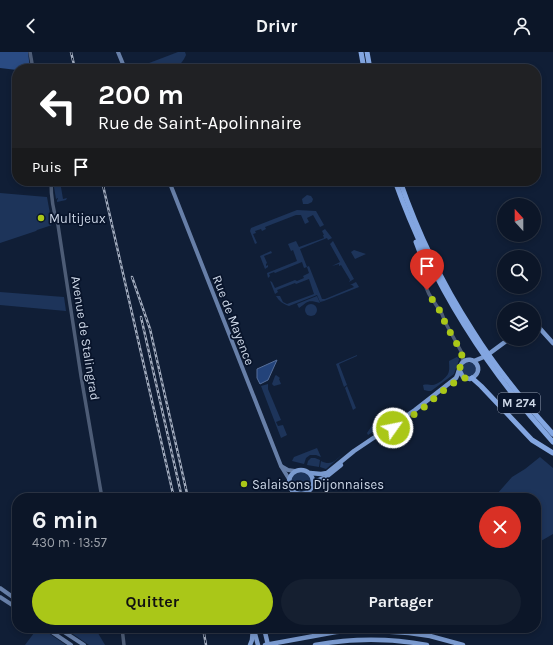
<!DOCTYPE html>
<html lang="fr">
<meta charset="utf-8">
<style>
body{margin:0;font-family:Karla,sans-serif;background:#151f30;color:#f1f3f6;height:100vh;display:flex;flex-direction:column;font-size:15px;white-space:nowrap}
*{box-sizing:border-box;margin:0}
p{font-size:13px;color:#9a9fa8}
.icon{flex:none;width:22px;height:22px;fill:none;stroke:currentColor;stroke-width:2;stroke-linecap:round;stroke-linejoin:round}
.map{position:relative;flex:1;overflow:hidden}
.details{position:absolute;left:12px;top:441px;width:529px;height:140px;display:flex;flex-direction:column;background:#0c1628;border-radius:16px;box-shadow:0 2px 6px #0003,0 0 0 1px #2c3545}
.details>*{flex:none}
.top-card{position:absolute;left:12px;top:12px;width:529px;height:122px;border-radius:16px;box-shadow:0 2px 6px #0003,0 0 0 1px #2c3545;background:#202124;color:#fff;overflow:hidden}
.needle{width:26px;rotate:339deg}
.buttons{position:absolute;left:497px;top:146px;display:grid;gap:8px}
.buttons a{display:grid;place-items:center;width:44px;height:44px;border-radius:50%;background:#0c1628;box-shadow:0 2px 6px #0003,0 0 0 1px #2c3545;font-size:20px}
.pin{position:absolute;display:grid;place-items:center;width:34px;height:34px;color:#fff;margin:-41px -17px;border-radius:50% 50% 50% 0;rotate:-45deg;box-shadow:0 0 4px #0007}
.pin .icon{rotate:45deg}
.me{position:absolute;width:44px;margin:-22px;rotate:57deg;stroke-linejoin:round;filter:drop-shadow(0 0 3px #0008)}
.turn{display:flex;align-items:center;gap:14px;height:84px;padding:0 20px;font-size:18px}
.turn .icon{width:52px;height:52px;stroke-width:2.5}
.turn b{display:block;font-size:28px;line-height:34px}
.then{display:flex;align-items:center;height:38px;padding:0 20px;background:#0003;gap:8px;font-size:15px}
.round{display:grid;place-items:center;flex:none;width:42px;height:42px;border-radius:21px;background:#151f30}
.headline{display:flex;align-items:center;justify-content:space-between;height:68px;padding:0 20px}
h1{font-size:24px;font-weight:700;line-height:30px}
.action{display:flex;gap:8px;margin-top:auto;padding:8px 20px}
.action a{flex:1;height:46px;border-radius:24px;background:#aac718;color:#111;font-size:16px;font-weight:700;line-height:46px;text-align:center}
.action a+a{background:#151f30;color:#f1f3f6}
header{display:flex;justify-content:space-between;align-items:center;height:52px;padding:0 20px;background:#0c1628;font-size:18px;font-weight:700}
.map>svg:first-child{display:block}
.green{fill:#1d345a}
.forest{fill:#2a4b83}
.water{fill:#23437a;stroke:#566f9b}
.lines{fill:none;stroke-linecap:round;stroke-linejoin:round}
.tertiary{stroke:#4d5c76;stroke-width:3.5}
.secondary{stroke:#677fa8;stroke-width:4}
.primary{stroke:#7a9acf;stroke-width:4.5}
.trunk{stroke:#83a6e1;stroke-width:5}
.rail-casing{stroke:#a2acbe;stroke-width:2.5}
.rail{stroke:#08142b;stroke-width:1;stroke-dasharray:3;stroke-linecap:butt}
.route{stroke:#aac718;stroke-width:7;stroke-dasharray:0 12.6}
.poi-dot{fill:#aac718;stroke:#08142b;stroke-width:1.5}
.labels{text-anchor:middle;stroke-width:3.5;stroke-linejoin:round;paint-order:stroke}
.shield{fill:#08142b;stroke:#929caf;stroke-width:1}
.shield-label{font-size:12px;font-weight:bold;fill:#cdd7e7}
.poi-label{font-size:13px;fill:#cdd7e7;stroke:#08142b;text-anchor:start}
.street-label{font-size:13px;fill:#cdd7e7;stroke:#08142b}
</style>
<header><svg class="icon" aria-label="back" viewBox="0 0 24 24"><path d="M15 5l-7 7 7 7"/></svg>Drivr<svg class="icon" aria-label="person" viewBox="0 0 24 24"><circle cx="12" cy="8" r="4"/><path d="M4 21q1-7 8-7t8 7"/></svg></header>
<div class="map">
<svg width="553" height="593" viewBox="0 0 553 593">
<rect width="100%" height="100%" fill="#101e36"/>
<g class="green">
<path d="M178 0H185L186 3 184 7 177 17H137L136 16Z"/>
<path d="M53 129H60L63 147 67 146 66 148 57 150V148L58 147V146L56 147Z"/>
<path d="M0 141 47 145 52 173 37 178 36 179 0 191Z"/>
<path d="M307 143 311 144 313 147 312 150 308 152H303L302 147Z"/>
<path d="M297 158 316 159 324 173 320 175 313 163 307 166 309 170 305 172 301 163H296L265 175 266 177 262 179 261 177 255 179 256 181 253 182 257 191 255 192 250 179 251 176Z"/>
<path d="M325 177 332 186 328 188 327 186 300 197 307 215 309 214 322 247H325L354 235 352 233H350L356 230 359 235 324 249 320 250 317 243 289 254C283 252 279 249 276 244H280L283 250 287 252 314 242 309 227 296 232 295 231 277 238 278 240 275 242 270 229 272 230 275 236 295 228 297 229 304 226 303 224 309 221 307 215 304 216 302 210 275 221 274 220 269 222 270 224 268 226 267 221 297 209 293 198 291 199 288 192 296 189 299 195 324 186 323 183H324L322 179Z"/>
<path d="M333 189 354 227 349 230 350 228 341 213 339 214V212L332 214 340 210 330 192Z"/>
<path d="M354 198 366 202 355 207 351 200Z"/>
<path d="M271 199 272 201 264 204 267 211 266 212V214L268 213V215L265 217 260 204Z"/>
<path d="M0 240 64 245 66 259 0 253Z"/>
<path d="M317 244 320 251C307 247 308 250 299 256L297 252Z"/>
<circle cx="311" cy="258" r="6"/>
<path d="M357 303V304L339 312 347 333 344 335 336 312Z"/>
<path d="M457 305 459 307V308L454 322 431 339H428L424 338 423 333C427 332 429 333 433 333 438 332 446 326 448 322 450 318 449 313 449 309Z"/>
<circle cx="469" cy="317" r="7"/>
<path d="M276 323 280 326 279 327 281 332 274 334 272 332 275 324Z"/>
<path d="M268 332V337L281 368 276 370 278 374 283 373 287 383 281 386 261 334Z"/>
<path d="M347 334 356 356 353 358 345 336Z"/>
<path d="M378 370 387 371 368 383 367 381 373 372H376Z"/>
<path d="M317 396 321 405 316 403H310L306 406 304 412 292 409 294 405Z"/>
<path d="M342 403 326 417 320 415 321 409C331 414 334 409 342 403Z"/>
<path d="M540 405 553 416V482L541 489 536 491V446H481L497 442 512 425 525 417Z"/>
<path d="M311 406H315L320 408 319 415 307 413 308 409Z"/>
<circle cx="301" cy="430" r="10"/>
<path d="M41 576 66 593H25L37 577Z"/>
<path d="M64 576H95L105 593H89Z"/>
</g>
<path class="forest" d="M0 0H28L30 17H17V18L0 16Z"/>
<path class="water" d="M277 308 268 328 260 332 257 326V317Z"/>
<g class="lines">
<g class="tertiary">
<path d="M30 0 33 17"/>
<path d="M51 129C51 144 53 159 58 173L81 324 102 446"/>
<path d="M424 226 425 233 429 242 442 262 445 270 462 301 463 306 462 311"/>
<path d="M122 576 124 593"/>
</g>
<g class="secondary">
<path d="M118 0 125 17"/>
<path d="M169 129 281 414 289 427"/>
<path d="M281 414 288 418 295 419"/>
<path d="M0 536 17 548"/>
<path d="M0 545 17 556"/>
<path d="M46 576 71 593"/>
<path d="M58 576 84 593"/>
</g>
<g class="primary">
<path d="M534 270 553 291"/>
<path d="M474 309 486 304 509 287"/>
<circle cx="301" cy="430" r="12"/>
<path d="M310 421 321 422 327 421 354 399 415 358 456 326C459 321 459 314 462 311 472 300 488 319 470 327L463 325 460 319"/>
<path d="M314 430 326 425 341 413"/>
<path d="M292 438 294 446"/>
<path d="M264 576 268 593"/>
<path d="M254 578 258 593"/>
<path d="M250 593 252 588 253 576"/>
<path d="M265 593 336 580 362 578 409 581 430 584 463 593"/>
<path d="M315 593C352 586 390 586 427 593"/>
</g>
<g class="trunk">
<path d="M361 0 364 17"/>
<path d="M367 0 370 17"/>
<path d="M395 129C430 228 483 313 553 390"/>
<path d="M400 129C418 181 443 233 473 279 496 316 524 350 553 382"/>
<path d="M416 190C420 201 426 214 424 226"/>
<path d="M472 326 481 334 532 388 553 401"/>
</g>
<defs>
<g id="rail">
<path d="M71 0 75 17"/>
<path d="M102 129 174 446"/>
<path d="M132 225 150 277 188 446"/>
<path d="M141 265 182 446"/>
<path d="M203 576 206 593"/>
</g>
</defs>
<use href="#rail" class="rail-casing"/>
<use href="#rail" class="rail"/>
</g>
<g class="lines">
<path class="route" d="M393 376C402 370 412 364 422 357 432 349 454 327 465 326 453 317 466 311 461 301 457 290 450 281 445 271 444 268 443 265 442 262 437 254 431 247 427 238"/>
</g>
<g class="poi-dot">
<circle cx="41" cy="166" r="4"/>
<circle cx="244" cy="432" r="4"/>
</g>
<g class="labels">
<rect class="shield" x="498" y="341" width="42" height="20" rx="3"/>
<g class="shield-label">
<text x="519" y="355">M 274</text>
</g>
<g class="poi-label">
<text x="49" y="171">Multijeux</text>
<text x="252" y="437">Salaisons Dijonnaises</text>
</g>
<g class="street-label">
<text transform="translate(234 268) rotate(69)" y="5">Rue de Mayence</text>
<text transform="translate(86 286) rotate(81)" y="5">Avenue de Stalingrad</text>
</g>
</g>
</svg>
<div class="buttons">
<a><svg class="needle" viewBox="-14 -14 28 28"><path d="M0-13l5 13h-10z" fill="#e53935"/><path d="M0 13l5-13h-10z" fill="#9a9fa8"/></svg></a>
<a><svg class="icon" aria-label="search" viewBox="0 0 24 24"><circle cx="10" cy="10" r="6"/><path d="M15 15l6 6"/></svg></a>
<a><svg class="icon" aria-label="layers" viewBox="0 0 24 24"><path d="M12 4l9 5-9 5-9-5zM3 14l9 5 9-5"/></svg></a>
</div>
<div class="pin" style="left:427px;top:238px;background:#d93025"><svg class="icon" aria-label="arrive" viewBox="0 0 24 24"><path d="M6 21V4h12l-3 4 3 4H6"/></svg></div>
<svg class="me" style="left:393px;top:376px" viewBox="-20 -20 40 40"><circle r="17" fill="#aac718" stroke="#fff" stroke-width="3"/><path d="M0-11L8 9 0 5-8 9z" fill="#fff"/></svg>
<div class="top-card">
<div class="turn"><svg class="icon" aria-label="left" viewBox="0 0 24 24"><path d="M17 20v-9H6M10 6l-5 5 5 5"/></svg><div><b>200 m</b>Rue de Saint-Apolinnaire</div></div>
<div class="then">Puis<svg class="icon" aria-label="arrive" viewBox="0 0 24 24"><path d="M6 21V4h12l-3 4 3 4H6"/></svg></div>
</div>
<section class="details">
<div class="headline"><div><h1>6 min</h1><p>430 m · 13:57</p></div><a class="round" style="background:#d93025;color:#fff"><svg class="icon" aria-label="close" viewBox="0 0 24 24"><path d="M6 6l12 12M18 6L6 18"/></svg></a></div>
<div class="action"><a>Quitter</a><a>Partager</a></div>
</section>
</div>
